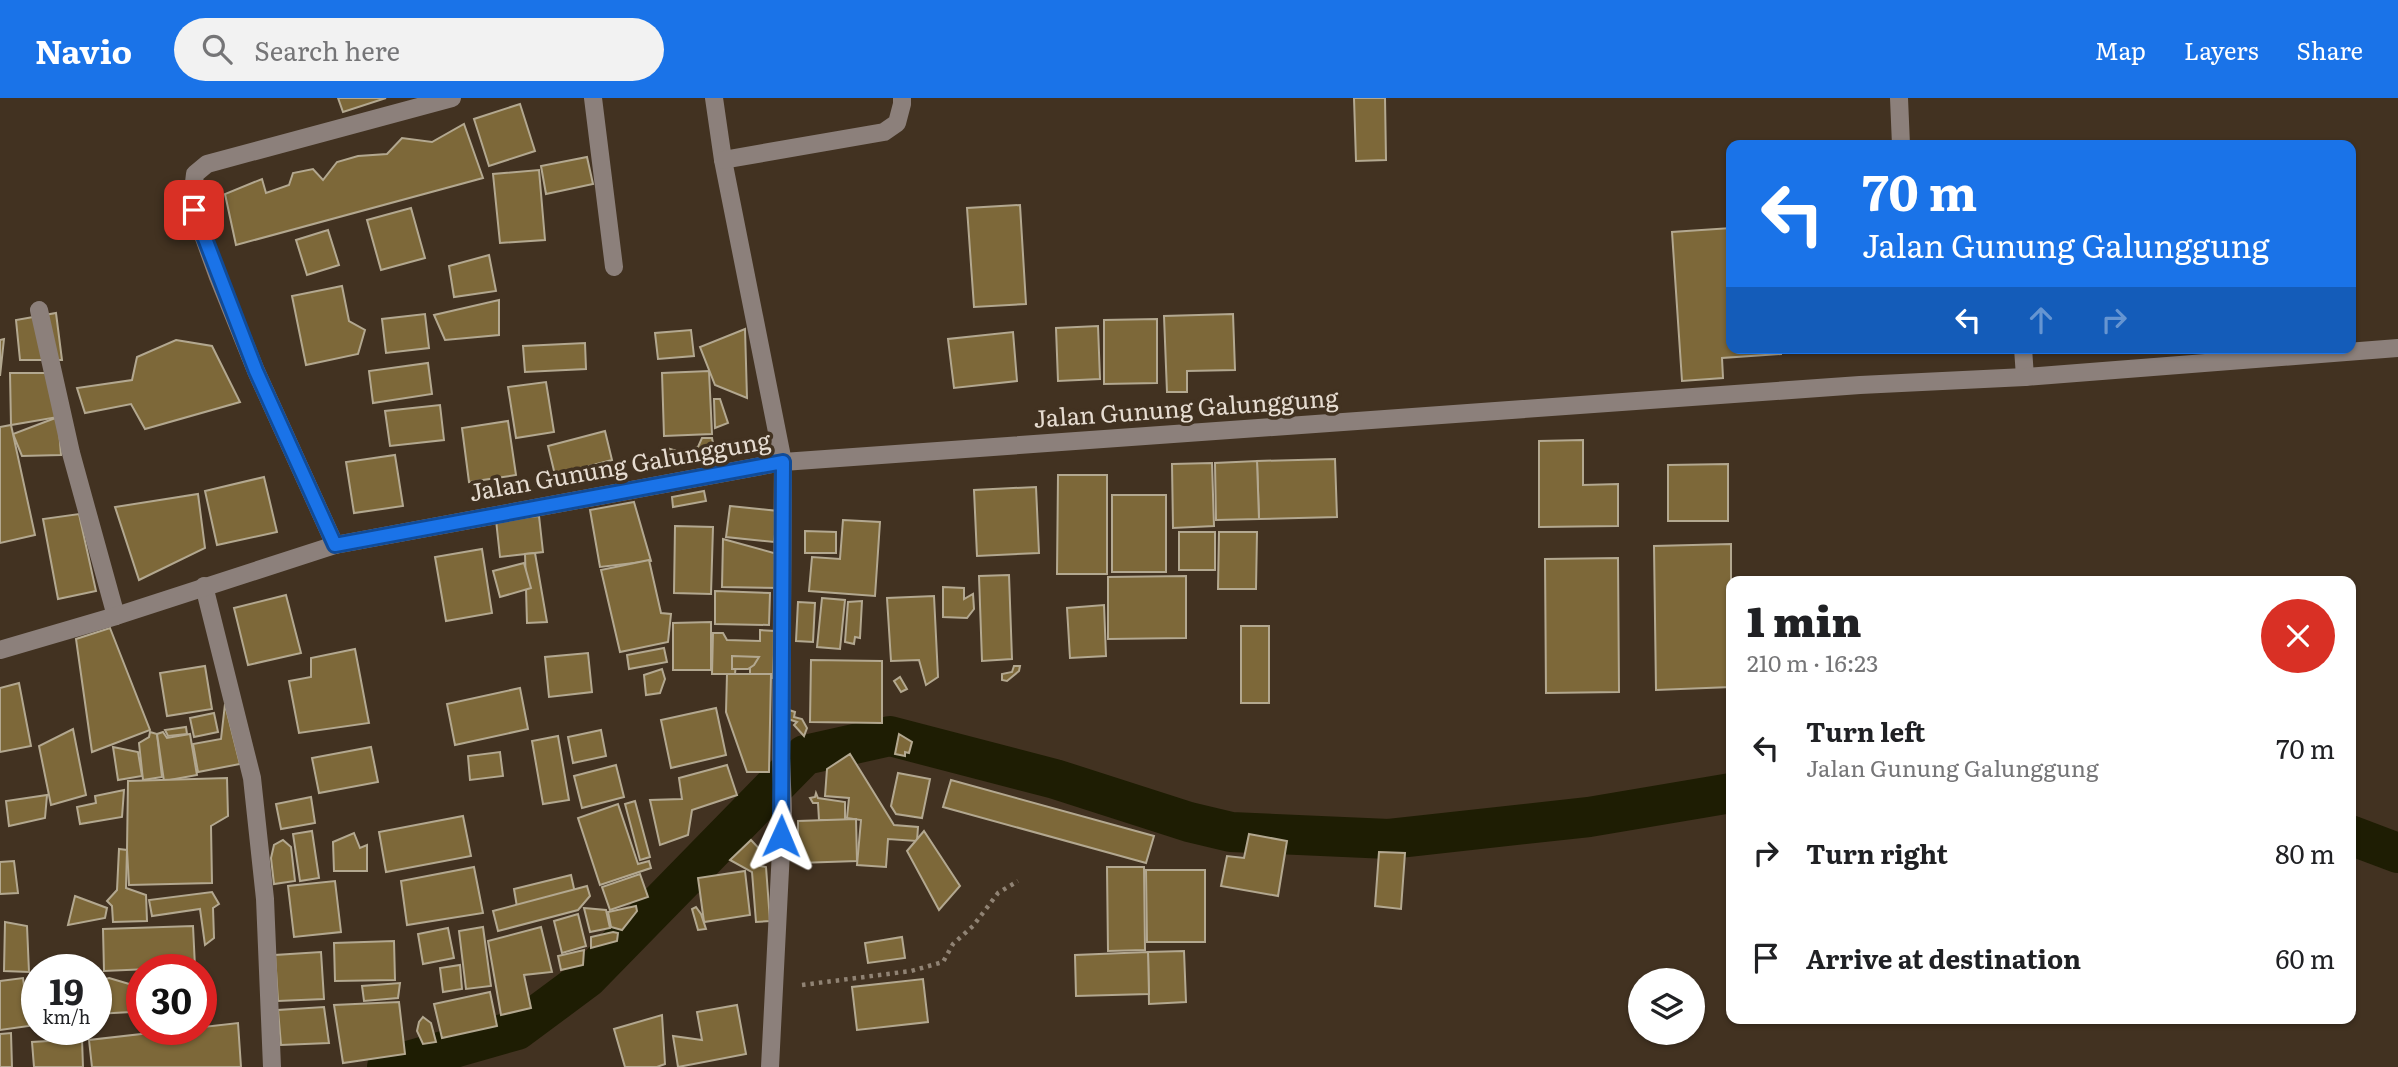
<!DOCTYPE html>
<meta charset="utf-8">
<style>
body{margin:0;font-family:Literata,serif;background:#f2f2f2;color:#202124;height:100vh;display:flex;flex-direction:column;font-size:26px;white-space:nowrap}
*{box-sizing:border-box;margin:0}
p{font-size:23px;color:#757577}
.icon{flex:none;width:38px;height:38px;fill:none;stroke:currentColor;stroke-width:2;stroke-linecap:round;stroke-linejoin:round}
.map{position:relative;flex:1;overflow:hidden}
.sheet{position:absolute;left:1726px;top:478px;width:630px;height:448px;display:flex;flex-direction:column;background:#fff;border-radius:14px;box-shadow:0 2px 5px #0004}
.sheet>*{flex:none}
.banner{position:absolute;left:1726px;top:42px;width:630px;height:214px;border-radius:14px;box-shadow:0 2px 5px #0004;background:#1a73e8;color:#fff;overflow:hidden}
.buttons{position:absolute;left:1628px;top:870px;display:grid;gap:14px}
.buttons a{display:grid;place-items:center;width:77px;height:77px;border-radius:50%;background:#fff;box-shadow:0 2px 5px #0004;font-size:35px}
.speed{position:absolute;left:21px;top:856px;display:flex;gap:14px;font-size:35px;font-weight:700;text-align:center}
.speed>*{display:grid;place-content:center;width:91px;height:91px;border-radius:50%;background:#fff;box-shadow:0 2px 5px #0004;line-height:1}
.speed small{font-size:18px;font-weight:400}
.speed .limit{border:10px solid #d22;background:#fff;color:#111}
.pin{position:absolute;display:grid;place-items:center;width:60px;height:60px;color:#fff;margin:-30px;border-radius:14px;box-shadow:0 4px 10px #0006}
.me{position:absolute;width:77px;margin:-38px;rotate:1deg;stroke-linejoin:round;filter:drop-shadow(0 0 5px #0008)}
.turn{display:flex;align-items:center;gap:24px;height:147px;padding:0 21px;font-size:32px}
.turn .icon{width:91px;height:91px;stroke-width:2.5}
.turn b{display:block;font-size:49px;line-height:60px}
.lanes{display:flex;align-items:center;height:66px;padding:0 21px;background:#0003;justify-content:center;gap:35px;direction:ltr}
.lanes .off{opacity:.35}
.round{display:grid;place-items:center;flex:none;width:74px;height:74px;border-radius:37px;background:#f2f2f2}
.head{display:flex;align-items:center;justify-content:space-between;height:119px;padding:0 21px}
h1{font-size:42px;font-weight:800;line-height:52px}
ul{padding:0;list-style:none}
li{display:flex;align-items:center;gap:21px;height:105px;padding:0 21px}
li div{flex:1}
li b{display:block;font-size:26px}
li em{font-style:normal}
header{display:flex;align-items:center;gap:42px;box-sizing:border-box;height:98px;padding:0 35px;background:#1a73e8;color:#fff}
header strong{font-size:33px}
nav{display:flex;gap:38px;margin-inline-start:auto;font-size:24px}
.search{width:490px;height:63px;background:#f2f2f2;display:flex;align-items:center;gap:18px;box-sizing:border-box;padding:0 24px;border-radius:38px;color:#757577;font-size:26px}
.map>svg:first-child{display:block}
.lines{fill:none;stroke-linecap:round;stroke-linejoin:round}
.canal{stroke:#1e1d03;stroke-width:40}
.building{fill:#7d6839;stroke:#b3a890;stroke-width:2}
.path{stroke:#908374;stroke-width:4.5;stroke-dasharray:3.5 5;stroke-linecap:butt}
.minor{stroke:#8c807b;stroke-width:18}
.route-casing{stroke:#114b97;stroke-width:18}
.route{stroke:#1a73e8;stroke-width:12}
.labels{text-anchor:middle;stroke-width:7;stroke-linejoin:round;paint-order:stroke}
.street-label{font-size:24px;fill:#e6dcd1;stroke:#423221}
</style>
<header>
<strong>Navio</strong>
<div class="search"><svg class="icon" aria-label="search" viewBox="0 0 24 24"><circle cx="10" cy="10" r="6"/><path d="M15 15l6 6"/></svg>Search here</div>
<nav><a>Map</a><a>Layers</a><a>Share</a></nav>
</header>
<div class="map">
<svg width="2398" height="969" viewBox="0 0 2398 969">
<rect width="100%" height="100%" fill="#423221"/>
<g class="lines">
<g class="canal">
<path d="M2350 737 2398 755"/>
<path d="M387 969 517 932 587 880 805 657 890 638 1055 681 1189 724 1231 734 1389 741 1589 719 1731 695"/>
</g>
</g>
<g class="building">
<path d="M338 0H386L343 14Z"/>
<path d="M1354 0H1385L1386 62 1356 63Z"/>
<path d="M520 6 535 53 489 68 474 21Z"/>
<path d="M464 26 483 80 236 147 225 96 262 81 266 95 289 87 293 75 313 71 323 82 337 64 358 58 387 56 402 40 432 44Z"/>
<path d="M587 59 593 86 546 96 541 68Z"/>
<path d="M539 72 545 142 500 145 493 76Z"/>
<path d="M1020 107 1026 206 974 209 967 110Z"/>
<path d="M411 110 425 160 381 172 367 122Z"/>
<path d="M1731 130V250H1781V256L1722 260 1723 280 1682 283 1672 134Z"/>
<path d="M328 132 339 167 307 177 296 142Z"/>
<path d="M489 157 496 193 454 199 449 168Z"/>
<path d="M342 188 349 223 365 232 358 256 306 267 292 198Z"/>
<path d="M499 202V237L445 242 434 217Z"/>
<path d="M56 215 62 262H20L16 222Z"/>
<path d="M425 216 429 250 386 255 382 221Z"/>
<path d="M1233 216 1235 272 1187 273V294H1167L1164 218Z"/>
<path d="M1157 221V285L1104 286V222Z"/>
<path d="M1098 228 1100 281 1058 283 1056 230Z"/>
<path d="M745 231 747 300 715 287 700 249Z"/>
<path d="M691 232 694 258 658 261 655 235Z"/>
<path d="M1013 234 1017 283 954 290 948 241Z"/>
<path d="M4 241 0 278V242Z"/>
<path d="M176 242 212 248 240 304 145 331 131 306 85 315 77 290 132 282 137 259Z"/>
<path d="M585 245 586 271 525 274 523 248Z"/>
<path d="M2092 250H2126L2127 251 2093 254Z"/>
<path d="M428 265 432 296 373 305 369 273Z"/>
<path d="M709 273 712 336 664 338 662 275Z"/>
<path d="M10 275H46L58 319 11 327Z"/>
<path d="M546 284 554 334 516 340 508 289Z"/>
<path d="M714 301H720L728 325 715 330Z"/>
<path d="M440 307 444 342 390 348 385 313Z"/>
<path d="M58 319 61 357 22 358 13 336Z"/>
<path d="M508 323 516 377 469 384 462 330Z"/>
<path d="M11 327 35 437 0 445V329Z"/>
<path d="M605 333 612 362 555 377 548 348Z"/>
<path d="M702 340H712L714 350 671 360 670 351 680 354 698 349Z"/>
<path d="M1583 342V387L1618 386V428L1539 429V343Z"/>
<path d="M395 357 403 408 354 415 346 364Z"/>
<path d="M1335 361 1337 419 1259 421 1257 363Z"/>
<path d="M1257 363 1259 421 1216 422 1215 365Z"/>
<path d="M1212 365 1214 428 1173 430 1172 366Z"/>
<path d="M1728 366V423H1668V367Z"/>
<path d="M1058 377H1107V476H1057Z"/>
<path d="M264 379 277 434 217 447 205 393Z"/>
<path d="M1036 389 1039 455 977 458 974 392Z"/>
<path d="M704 393 706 403 673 409 672 399Z"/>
<path d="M198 396 205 450 139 482 115 409Z"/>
<rect x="1112" y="397" width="54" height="77"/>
<path d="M634 404 651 463 600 469 590 412Z"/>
<path d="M730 408 778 413 774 444 726 439Z"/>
<path d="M79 416 96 493 58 501 43 421Z"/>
<path d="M539 418 543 454 500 459 496 422Z"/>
<path d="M843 422 880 424 875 498 809 493 812 459 840 461Z"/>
<path d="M675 428 713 429 711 496 674 495Z"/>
<path d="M805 433 836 434V455H805Z"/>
<rect x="1179" y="434" width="36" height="38"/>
<path d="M1219 434H1257L1256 491H1218Z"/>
<path d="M723 441 781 457V490L722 489Z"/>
<path d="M1731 446V589L1656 592 1654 448Z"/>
<path d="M482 451 492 515 446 523 435 459Z"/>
<path d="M535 455 547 524 527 525 525 456Z"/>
<path d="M1618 460 1619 594 1546 595 1545 461Z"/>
<path d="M649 462 661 515 671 516 668 544 620 554 601 472Z"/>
<path d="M524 465 531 490 500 499 493 473Z"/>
<path d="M1009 477 1012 561 982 563 979 478Z"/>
<path d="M1186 478V540L1108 541V479Z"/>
<path d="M943 489 964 490V501L973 496 974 511 967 520 943 519Z"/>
<path d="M715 493 770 495 769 527 715 526Z"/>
<path d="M286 497 301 555 248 567 234 510Z"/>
<path d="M934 498 938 579 926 587 919 562 891 563 887 500Z"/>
<path d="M822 500 845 502 840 551 817 549Z"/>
<path d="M862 503 860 540 855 539 854 546 845 544 848 504Z"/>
<path d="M798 504 815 505 813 544 796 543Z"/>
<path d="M1104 507 1106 558 1070 560 1067 510Z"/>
<path d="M711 524V572H673V525Z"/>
<rect x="1241" y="528" width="28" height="77"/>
<path d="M110 530 150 632 92 654 76 541Z"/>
<path d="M760 532 775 533 773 580 750 579V565H736L735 576H712L713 535H723L727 542 760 543Z"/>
<path d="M664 550 667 564 629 571 627 557Z"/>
<path d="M355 551 369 625 299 635 289 583 311 579V560Z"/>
<path d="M588 555 592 594 549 599 545 559Z"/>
<path d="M732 558 759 559 754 567 748 571H732Z"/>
<path d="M811 562 882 563V625L810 624Z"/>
<path d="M205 568 212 611 167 618 160 575Z"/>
<path d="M1014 568H1020L1019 573 1007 583 1002 582V576L1012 574Z"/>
<path d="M662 571 665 581 660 595 646 597 644 577Z"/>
<path d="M727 576H771L769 674H747L726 614Z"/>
<path d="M900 579 907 591 901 594 894 583Z"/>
<path d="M19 585 31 648 0 654V590Z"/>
<path d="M520 590 528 631 455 647 447 606Z"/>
<path d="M225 606 240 666 198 674 193 646 221 641Z"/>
<path d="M716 610 726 657 671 670 661 622Z"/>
<path d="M789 612 795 614 794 619 802 621 807 630 804 638 794 627 797 624 788 621Z"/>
<path d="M214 615 218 634 194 639 190 620Z"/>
<path d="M186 629 187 636 168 638 165 632Z"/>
<path d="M73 631 86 697 51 707 39 648Z"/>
<path d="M601 632 606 658 573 665 568 639Z"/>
<path d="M150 634 157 636 162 679 143 682 139 645 149 639Z"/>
<path d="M163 634 167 640 190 636 197 677 164 683 157 636Z"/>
<path d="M899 636 912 644 909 655 905 654V658L895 656Z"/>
<path d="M558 638 569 702 543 706 532 643Z"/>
<path d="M113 649 138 654 142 678 118 682Z"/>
<path d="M371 649 378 684 319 695 312 660Z"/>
<path d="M500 654 503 678 470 682 468 658Z"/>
<path d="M850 656 894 727 918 729 917 743 888 741 886 769 857 767 861 722 847 720 849 700 825 698 827 671Z"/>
<path d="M616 667 624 699 582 710 574 678Z"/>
<path d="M727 667 737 697 692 712 688 737 660 747 650 702 682 701 679 680Z"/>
<path d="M898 675 930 681 922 720 896 716 891 708Z"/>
<path d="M227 680 228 718 211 728 212 785 129 787 127 752 128 683Z"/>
<path d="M951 682 1154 738 1146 765 943 709Z"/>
<path d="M124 692 122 719 80 726 77 709 96 705 95 698Z"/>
<path d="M816 695 818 700 845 704V722H819L818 705H813L810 700 815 699Z"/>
<path d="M47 697 45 720 9 728 6 703Z"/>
<path d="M311 699 315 725 281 731 276 706Z"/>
<path d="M635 703 650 759 640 762 625 706Z"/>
<path d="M618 706 638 766 649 763 651 770 600 787 578 720Z"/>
<path d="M463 718 471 758 386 774 379 734Z"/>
<path d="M856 721 857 763 798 765V723Z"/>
<path d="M312 733 319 780 300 783 293 736Z"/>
<path d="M924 733 960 788 939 812 907 753Z"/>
<path d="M354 735 360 750 367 747V773H334L333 744Z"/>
<path d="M1249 736 1287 743 1278 798 1221 788 1227 758 1244 760Z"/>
<path d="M283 742 291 749 295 783 274 786 271 760 274 747Z"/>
<path d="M751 742 766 758 760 768 766 769 770 823 756 824 752 774 730 762Z"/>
<path d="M119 751 127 752 126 790 146 797 147 823 113 824 112 808 107 803 117 792Z"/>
<path d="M1379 754 1405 755 1401 811 1375 808Z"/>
<path d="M14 763 18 795 0 796V764Z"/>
<path d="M474 769 483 815 407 827 401 783Z"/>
<path d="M1107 769H1144L1145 852 1108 853Z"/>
<path d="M1146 772H1205V844H1147Z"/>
<path d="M745 773 750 817 704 824 698 780Z"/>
<path d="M640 776 648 799 610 812 602 789Z"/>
<path d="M571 777 575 795 517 809 514 791Z"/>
<path d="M335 783 341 834 294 839 288 788Z"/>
<path d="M587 788 590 798 578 812 498 833 493 813Z"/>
<path d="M212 794 219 806 213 810 214 840 205 847 200 811 152 818 149 802Z"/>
<path d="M75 798 107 810 105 820 68 827Z"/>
<path d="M636 808 637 813 622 832 611 829 608 814Z"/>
<path d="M696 809 701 816 706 831 698 832 692 811Z"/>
<path d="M584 810 606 812 610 830 590 834Z"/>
<path d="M578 816 586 848 562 855 554 823Z"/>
<path d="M5 824 27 828 29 874 4 873Z"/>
<path d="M193 828 195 869 104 873 103 831Z"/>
<path d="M483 829 491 888 466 891 459 833Z"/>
<path d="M541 829 552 874 524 877 531 910 501 917 488 843Z"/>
<path d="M448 830 454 860 423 866 418 836Z"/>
<path d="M613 834 618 835 617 843 591 850V839Z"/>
<path d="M902 839 905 860 868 865 865 845Z"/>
<path d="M394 843 395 882 335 883 334 845Z"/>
<path d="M584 852 583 867 561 872 558 858Z"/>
<path d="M1184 853 1186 904 1149 906 1148 854Z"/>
<path d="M321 854 324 901 278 903 275 857Z"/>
<path d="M1148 854 1149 896 1076 898 1075 857Z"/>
<path d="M460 867 462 891 443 894 440 870Z"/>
<path d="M23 880 29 928 0 932V883Z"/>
<path d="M109 880 136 888 131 914 96 916V884Z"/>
<path d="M201 880H208L210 923H201Z"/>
<path d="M923 881 928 924 857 932 852 889Z"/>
<path d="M400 885 398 900 364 903 362 888Z"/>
<path d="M490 894 497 928 442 940 434 906Z"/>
<path d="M399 904 405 956 343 965 334 907Z"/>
<path d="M737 907 746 956 678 969 673 938 702 942 697 914Z"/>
<path d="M324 909 329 945 281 947 278 912Z"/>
<path d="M662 917 665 966 657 969H625L614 931Z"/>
<path d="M423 919 431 925 436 944 423 946 417 933 419 924Z"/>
<path d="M238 925 241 969H92L89 942Z"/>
<path d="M11 935 12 969H0V936Z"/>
<path d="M82 941 83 969H34L32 944Z"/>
</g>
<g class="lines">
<path class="path" d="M802 887 911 873 943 864 953 846 973 828 998 795 1018 783"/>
<g class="minor">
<path d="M593 0 614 169"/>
<path d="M714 0 723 62 783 364 781 660 783 713 770 969"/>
<path d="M1899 0 1901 47"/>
<path d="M723 62 884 34 897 25 902 6V0"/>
<path d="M39 212 71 355 116 518"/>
<path d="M2023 250 2025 279"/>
<path d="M335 447 256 273 218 179 194 112 193 93 195 76 207 66 452 0"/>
<path d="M204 488 252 680 265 801 272 969"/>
<path d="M0 552 116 518 335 447 783 364 1860 287 2025 279 2398 250"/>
</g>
</g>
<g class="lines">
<defs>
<path id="route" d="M194 112 256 273 335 447 783 364 781 738"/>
</defs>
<use href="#route" class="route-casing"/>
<use href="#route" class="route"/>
</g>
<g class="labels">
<g class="street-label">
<text transform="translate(1186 311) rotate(-4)" y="8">Jalan Gunung Galunggung</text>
<text transform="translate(620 369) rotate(-10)" y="8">Jalan Gunung Galunggung</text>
</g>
</g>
</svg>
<div class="buttons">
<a><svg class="icon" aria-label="layers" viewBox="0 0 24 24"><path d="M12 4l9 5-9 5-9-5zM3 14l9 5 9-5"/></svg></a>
</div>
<div class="speed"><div>19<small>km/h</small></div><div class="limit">30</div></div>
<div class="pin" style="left:194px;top:112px;background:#d93025"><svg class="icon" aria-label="arrive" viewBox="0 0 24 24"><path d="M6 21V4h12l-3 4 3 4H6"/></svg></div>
<svg class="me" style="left:781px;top:738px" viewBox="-20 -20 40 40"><path d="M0-17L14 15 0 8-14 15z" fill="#1a73e8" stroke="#fff" stroke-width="4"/></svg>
<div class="banner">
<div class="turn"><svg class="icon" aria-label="left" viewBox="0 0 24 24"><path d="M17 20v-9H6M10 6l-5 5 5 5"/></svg><div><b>70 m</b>Jalan Gunung Galunggung</div></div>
<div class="lanes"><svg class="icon" aria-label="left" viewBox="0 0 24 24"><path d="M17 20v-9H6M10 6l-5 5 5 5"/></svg><svg class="icon off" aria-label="ahead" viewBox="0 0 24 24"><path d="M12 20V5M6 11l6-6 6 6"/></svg><svg class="icon off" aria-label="right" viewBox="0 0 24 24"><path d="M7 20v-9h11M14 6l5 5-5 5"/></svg></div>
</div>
<section class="sheet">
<div class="head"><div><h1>1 min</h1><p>210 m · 16:23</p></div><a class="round" style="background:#d93025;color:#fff"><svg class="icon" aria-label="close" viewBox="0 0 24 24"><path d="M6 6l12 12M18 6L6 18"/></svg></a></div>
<ul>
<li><svg class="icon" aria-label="left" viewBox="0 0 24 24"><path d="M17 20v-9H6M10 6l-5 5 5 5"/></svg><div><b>Turn left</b><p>Jalan Gunung Galunggung</p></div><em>70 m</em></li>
<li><svg class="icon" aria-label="right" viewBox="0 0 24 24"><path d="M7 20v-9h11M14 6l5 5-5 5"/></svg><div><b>Turn right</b></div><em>80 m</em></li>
<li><svg class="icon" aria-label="arrive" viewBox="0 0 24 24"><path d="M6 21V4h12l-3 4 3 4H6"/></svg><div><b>Arrive at destination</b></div><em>60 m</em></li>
</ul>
</section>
</div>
